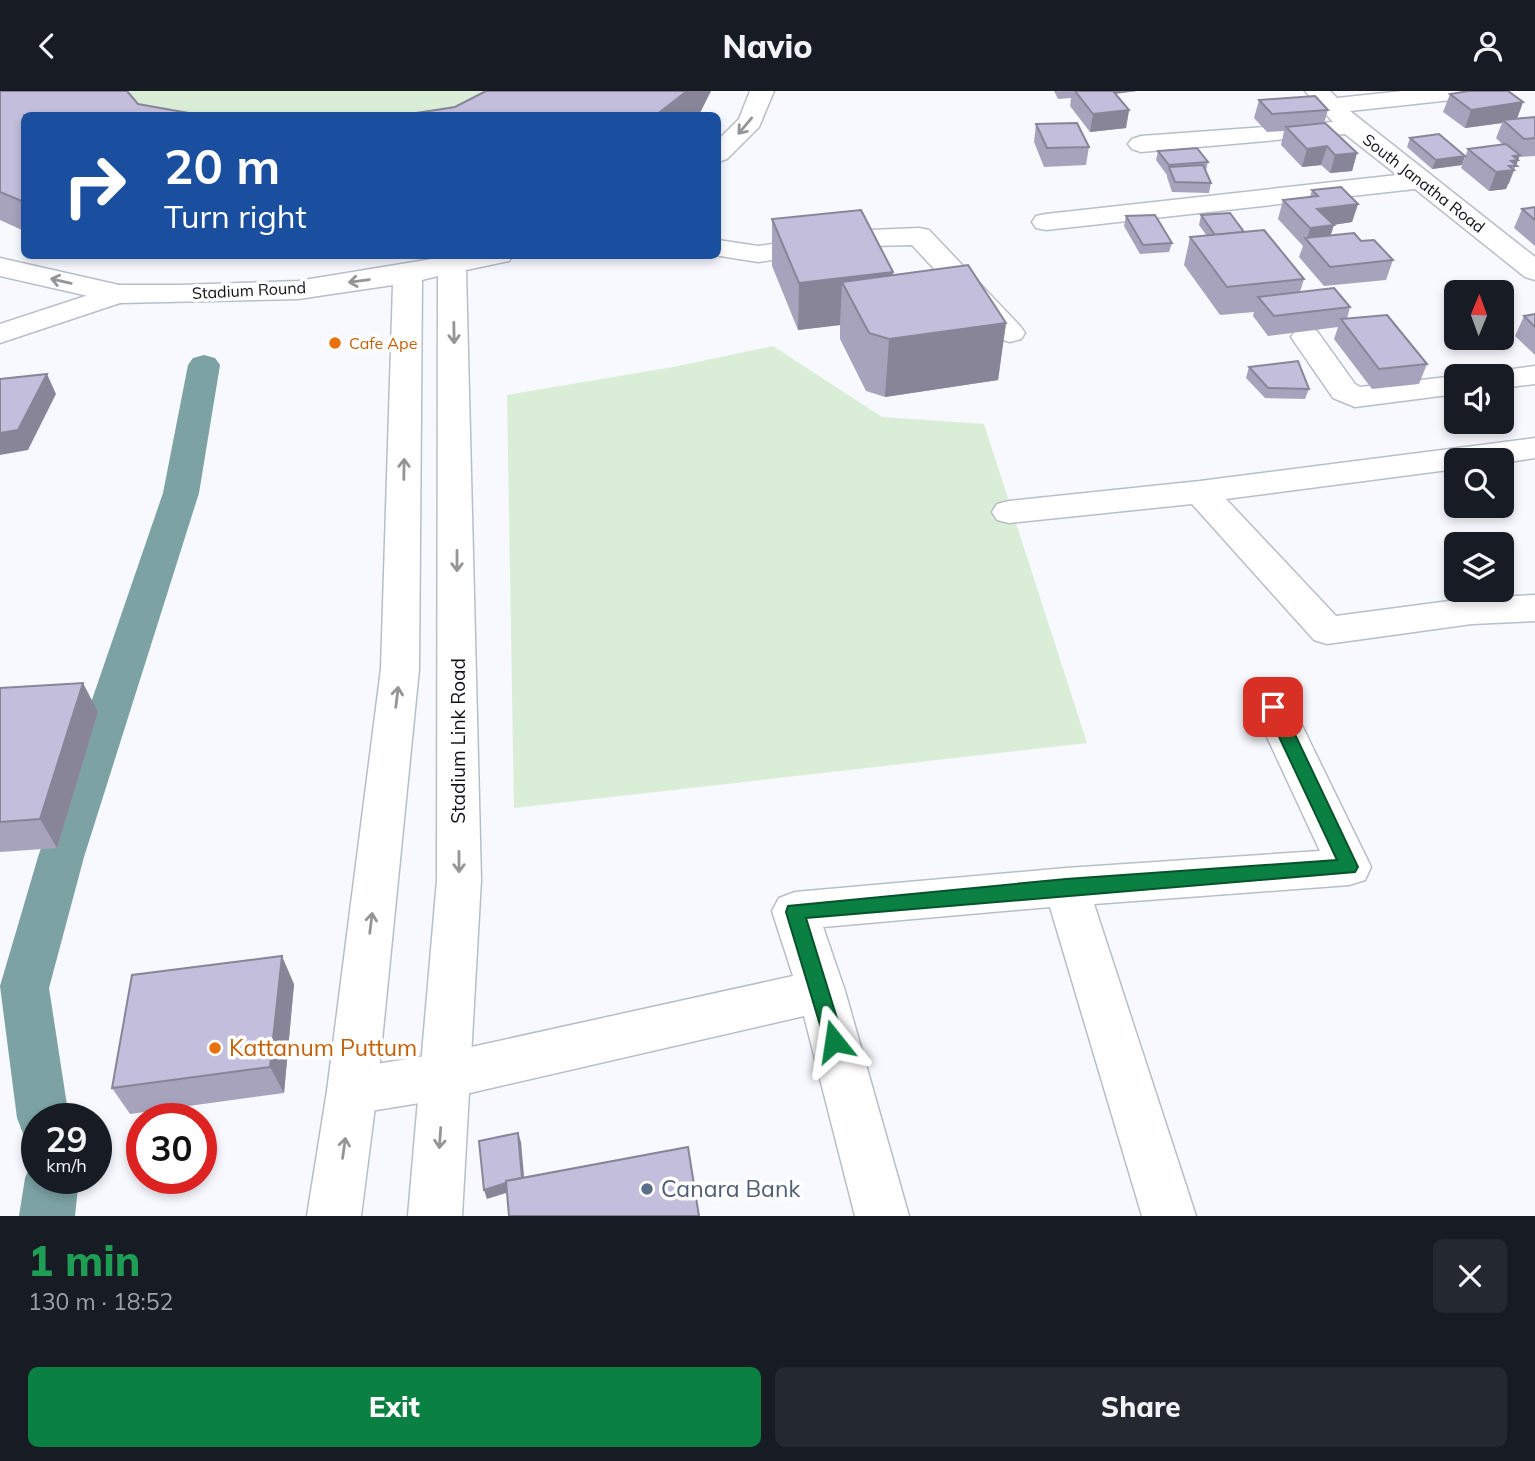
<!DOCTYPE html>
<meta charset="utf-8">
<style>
body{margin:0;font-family:Mulish,sans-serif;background:#242831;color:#f1f3f6;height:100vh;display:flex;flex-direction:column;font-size:26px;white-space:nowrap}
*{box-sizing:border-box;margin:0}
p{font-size:23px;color:#9ea1a6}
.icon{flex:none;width:38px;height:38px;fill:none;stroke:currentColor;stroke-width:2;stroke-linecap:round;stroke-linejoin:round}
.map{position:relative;height:1125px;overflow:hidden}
.drawer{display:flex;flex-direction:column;background:#171b24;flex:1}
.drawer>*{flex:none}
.hud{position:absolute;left:21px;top:21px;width:700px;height:147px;border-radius:10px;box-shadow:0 4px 10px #0003;background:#1a4fa0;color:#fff;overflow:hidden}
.needle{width:46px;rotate:1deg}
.buttons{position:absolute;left:1444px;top:189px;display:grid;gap:14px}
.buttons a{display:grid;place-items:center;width:70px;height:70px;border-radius:10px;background:#171b24;box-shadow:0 4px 10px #0003;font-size:35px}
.speed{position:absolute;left:21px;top:1012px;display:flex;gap:14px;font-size:35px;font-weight:700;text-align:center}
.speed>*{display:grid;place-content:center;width:91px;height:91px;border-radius:50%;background:#171b24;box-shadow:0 4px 10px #0003;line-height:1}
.speed small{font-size:18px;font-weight:400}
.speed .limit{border:10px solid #d22;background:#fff;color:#111}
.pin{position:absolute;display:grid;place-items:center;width:60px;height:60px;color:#fff;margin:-30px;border-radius:14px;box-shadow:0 4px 10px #0006}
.me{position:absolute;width:77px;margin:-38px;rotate:345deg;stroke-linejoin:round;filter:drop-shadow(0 0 5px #0008)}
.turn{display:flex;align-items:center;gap:24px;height:147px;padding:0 28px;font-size:32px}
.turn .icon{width:91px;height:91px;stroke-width:2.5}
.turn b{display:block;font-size:49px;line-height:60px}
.round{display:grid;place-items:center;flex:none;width:74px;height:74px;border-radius:10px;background:#242831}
.summary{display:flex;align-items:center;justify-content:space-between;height:119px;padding:0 28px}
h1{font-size:42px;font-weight:800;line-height:52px;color:#1e9e55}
.primary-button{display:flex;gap:14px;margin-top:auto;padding:14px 28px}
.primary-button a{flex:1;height:80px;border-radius:10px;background:#0b8043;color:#fff;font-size:28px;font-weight:800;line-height:80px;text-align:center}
.primary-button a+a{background:#242831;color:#f1f3f6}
header{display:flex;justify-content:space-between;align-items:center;height:91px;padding:0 28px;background:#171b24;font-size:32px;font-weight:800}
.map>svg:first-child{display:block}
.green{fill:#daedd7}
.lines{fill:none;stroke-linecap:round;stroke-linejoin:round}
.canal{fill:#7ca2a4;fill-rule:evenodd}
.minor-casing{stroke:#b8bec8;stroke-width:3}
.tertiary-casing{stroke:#b8bec8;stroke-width:3}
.minor{fill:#fff;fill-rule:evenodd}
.tertiary{fill:#fff;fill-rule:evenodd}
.wall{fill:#a8a3bc}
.shaded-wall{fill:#888599}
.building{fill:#c3bedb;stroke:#888599;stroke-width:2}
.oneway{stroke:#949597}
.route{fill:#0b8043;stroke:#07532c;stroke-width:2}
.food-dot{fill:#e8710a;stroke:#fff;stroke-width:2.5}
.service-dot{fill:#5c6f8a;stroke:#fff;stroke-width:2.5}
.labels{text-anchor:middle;stroke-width:7;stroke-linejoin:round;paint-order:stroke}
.far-street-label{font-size:16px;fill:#111317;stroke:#fff}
.far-food-label{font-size:16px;fill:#c56008;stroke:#fff;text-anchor:start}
.street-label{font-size:19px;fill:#111317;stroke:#fff}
.near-food-label{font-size:23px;fill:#c56008;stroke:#fff;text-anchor:start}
.near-service-label{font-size:23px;fill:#4e5e75;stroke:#fff;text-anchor:start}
</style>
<header><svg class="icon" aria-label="back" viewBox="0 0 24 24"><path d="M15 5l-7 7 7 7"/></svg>Navio<svg class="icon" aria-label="person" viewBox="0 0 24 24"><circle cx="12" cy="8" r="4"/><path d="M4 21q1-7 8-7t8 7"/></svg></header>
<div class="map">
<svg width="1535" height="1125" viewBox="0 0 1535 1125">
<rect width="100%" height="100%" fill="#f7f9fe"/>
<g class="green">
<path d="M0 0H711L699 24H24Z"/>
<path d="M773 255 882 326 984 333 1087 652 514 717 507 304 673 276Z"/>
</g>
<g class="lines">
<g class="canal">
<path d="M204 264 215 267 220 274 199 402 84 766 49 897 69 1027H37V1049L24 1045 17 1027 0 895 38 766 163 402 188 274 193 267Z"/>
<path d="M37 1067V1087H79L75 1125H19L25 1087 33 1068Z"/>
</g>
<defs>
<g id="minor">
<path d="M1305 0H1330L1337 7 1403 0H1482L1478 5 1470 7 1350 20 1535 166V189L1525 186 1415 98 1046 139 1036 137 1032 131 1036 125 1046 123 1397 84 1345 43 1141 61 1132 58 1128 53 1132 48 1141 45 1333 31Z"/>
<path d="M919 137 929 139 1021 236 1025 242 1021 248 1010 251 999 248 912 154 871 155 758 171 714 164H718V149L758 155 871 139Z"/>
<path d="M119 194 129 197 134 203 129 209 0 252V233Z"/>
<path d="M1306 237 1317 240 1355 293 1360 296 1456 285H1459H1456V303L1355 316 1333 307 1291 246 1295 240Z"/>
<path d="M1535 275V293L1502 297V285H1488L1491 281Z"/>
<path d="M1535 347V367L1502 372V369H1456V378L1226 408 1336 525 1472 507 1535 504V530L1472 533 1327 553 1314 549 1192 413 1009 432 997 429 992 421 997 413 1009 410 1200 390Z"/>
<path d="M1273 601 1287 605 1293 616 1371 776 1365 789 1349 794 1094 813 1196 1125H1142L1050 816 823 836 845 900 909 1125H855L804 925 444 1008 352 1023 334 1016 327 1000 334 984 352 977 444 962 793 885 772 820 779 807 795 801 1066 777 1320 760 1253 616 1259 605Z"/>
</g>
<g id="tertiary">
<path d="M750 0H774L759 36 727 68 718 71V49L739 28Z"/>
<path d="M456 164H513L509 170 466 179 481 789 462 1125H408L437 789 438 185 422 189 419 578 377 1000 361 1125H307L327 1000 381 578 393 194 298 208 119 212 0 185V167L119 194H179L298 190Z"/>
</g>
</defs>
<use href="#minor" class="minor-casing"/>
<use href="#tertiary" class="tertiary-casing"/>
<use href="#minor" class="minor"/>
<use href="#tertiary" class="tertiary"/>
</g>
<g class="wall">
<path d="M0 0 138 13 24 24V140L0 129Z"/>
<path d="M1054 0H1137L1116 3 1129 19 1126 37 1090 41 1070 15 1071 7 1058 8Z"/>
<path d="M1450 3 1523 11 1517 28 1535 26V65L1519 66 1509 93H1508L1506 98 1489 100 1461 77 1468 58 1503 54 1496 47 1502 32 1465 37 1443 21Z"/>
<path d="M1259 9 1328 19 1324 32 1357 62 1352 80 1330 82 1321 74 1302 76 1281 54 1284 40 1267 41 1254 27Z"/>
<path d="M1036 33 1089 56 1086 74 1044 76 1034 51Z"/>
<path d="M1410 47 1465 65 1462 74 1432 78 1407 56Z"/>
<path d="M1158 60 1208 71 1206 80 1211 92 1209 102 1172 101 1167 86V84L1156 69Z"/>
<path d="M1312 99 1358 113 1352 131 1333 134 1330 144 1361 150 1393 169 1386 189 1324 195 1299 166 1303 155 1278 128 1283 109 1310 106Z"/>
<path d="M1535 116V155L1514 137 1522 118Z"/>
<path d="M1201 124 1244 141 1304 188 1300 201 1350 216 1347 228 1427 273 1419 293 1372 298 1334 248 1338 236 1268 245 1253 225 1254 221 1220 224 1184 174 1190 146 1207 145 1199 134Z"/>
<path d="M1126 125 1172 152 1169 161 1140 163 1124 135Z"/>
<path d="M772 128 893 181V184L1006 232 998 289 885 306 866 300 840 248V234L798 239 772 175Z"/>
<path d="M256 164H300L290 166Z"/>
<path d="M1535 223V264L1515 245 1524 225Z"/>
<path d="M1249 276 1309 298 1305 308 1265 307 1246 287Z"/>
<path d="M0 597 98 621 57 757 0 761Z"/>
<path d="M294 893 284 1002 130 1023 112 997Z"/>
</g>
<g class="shaded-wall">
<path d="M687 0H711L699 24H656Z"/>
<path d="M1093 0H1137L1092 5Z"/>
<path d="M1523 11 1516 30 1503 29 1502 32 1465 37 1471 19Z"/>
<path d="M1129 19 1126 37 1090 41 1093 23Z"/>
<path d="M1327 55 1321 74 1302 76 1307 58Z"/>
<path d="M1357 62 1352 80 1330 82 1335 64Z"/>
<path d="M1520 64 1516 75H1509L1514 79 1506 98 1489 100 1496 81 1513 65Z"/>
<path d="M1465 65 1462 74 1432 78 1436 69Z"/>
<path d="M1358 113 1352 131 1312 137 1317 118Z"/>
<path d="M1334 134 1328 153 1307 149 1310 137Z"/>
<path d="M893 181 890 228 842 191 840 234 798 239 799 192Z"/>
<path d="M1006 232 998 289 885 306 889 248Z"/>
<path d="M47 283 56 303 28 359 0 364V342Z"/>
<path d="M83 592 98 621 57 757 40 728Z"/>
<path d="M282 865 294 893 284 1002 270 976Z"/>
<path d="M518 1042 521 1051 525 1096 487 1108 484 1099Z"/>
</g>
<g class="building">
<path d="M0 0H127L138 13 200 24H24V111L0 101Z"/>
<path d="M486 0H687L656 24H403L455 16Z"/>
<path d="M1075 0H1113L1129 19 1093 23Z"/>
<path d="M1469 0H1508L1523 11 1471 19 1450 3Z"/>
<path d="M1315 5 1328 19 1272 23 1259 9Z"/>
<path d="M1535 26V47L1524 48 1503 29Z"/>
<path d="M1077 32 1089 56 1047 57 1036 33Z"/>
<path d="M1325 32 1357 62 1335 64 1327 55 1307 58 1286 36Z"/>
<path d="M1439 43 1465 65 1436 69 1410 47Z"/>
<path d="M1506 53 1520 64 1513 65 1518 69 1511 70 1517 75H1509L1514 79 1496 81 1468 58Z"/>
<path d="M1197 57 1208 71 1169 74 1158 60Z"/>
<path d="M1203 74 1211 92 1175 91 1169 76Z"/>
<path d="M1341 96 1358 113 1317 118 1334 134 1310 137 1283 109 1318 105 1312 99Z"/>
<path d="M1535 116V129L1522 118Z"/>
<path d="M861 119 893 181 799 192 772 128Z"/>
<path d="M1230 122 1244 141 1215 144 1201 124Z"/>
<path d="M1155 124 1172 152 1143 154 1126 125Z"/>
<path d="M1264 139 1304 188 1227 196 1190 146Z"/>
<path d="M1354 142 1361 150 1374 149 1393 169 1330 176 1305 147Z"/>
<path d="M968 174 1006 232 889 248 869 242 842 191Z"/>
<path d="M1334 197 1350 216 1274 225 1258 206Z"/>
<path d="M1535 223V236L1524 225Z"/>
<path d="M1387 224 1427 273 1379 278 1341 228Z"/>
<path d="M1298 270 1309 298 1268 297 1249 276Z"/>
<path d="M47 283 18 339 0 342V288Z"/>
<path d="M83 592 40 728 0 731V597Z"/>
<path d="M282 865 270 976 112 997 132 884Z"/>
<path d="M518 1042 522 1087 506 1090V1092L484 1099 479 1050Z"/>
<path d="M688 1056 699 1125H509L506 1090Z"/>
</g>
<defs><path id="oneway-shaft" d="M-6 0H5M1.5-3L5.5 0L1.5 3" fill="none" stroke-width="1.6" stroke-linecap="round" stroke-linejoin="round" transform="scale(1.75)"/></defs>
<g class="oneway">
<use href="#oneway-shaft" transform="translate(745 35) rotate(130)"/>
<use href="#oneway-shaft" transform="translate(61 190) rotate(-167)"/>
<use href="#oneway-shaft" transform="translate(359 190) rotate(172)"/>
<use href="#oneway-shaft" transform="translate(454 242) rotate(89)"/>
<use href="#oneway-shaft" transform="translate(404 378) rotate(-89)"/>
<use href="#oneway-shaft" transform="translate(457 470) rotate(90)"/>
<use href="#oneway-shaft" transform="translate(397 606) rotate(-83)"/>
<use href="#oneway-shaft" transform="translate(459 771) rotate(90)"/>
<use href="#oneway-shaft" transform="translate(371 832) rotate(-83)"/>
<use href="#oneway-shaft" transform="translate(440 1047) rotate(94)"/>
<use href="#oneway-shaft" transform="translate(344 1057) rotate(-82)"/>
</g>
<path class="route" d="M1273 610 1282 616 1358 776 1355 781 806 827 844 950 841 957 834 960 827 957 786 821 788 815 1066 788 1337 769 1265 616Z"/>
<g class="food-dot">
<circle cx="335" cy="252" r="7"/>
<circle cx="215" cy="957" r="7"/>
</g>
<circle class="service-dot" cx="647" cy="1098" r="7"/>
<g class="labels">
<g class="far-street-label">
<text transform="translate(1424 92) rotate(38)" y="6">South Janatha Road</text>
<text transform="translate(249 199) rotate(-3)" y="6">Stadium Round</text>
</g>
<g class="far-food-label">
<text x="349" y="258">Cafe Ape</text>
</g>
<g class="street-label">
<text transform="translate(458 650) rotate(-90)" y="7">Stadium Link Road</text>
</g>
<g class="near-food-label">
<text x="229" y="965">Kattanum Puttum</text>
</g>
<g class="near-service-label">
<text x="661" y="1106">Canara Bank</text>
</g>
</g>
</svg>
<div class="buttons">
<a><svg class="needle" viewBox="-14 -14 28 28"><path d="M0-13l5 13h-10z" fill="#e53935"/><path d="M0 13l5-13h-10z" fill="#9ea1a6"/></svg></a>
<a><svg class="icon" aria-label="sound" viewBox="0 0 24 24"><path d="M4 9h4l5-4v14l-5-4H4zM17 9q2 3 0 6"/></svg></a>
<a><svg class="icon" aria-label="search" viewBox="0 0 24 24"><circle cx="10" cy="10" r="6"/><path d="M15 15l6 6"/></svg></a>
<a><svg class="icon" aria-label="layers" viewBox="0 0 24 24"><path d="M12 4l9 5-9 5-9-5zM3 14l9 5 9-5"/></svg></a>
</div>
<div class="speed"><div>29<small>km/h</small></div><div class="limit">30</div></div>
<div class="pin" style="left:1273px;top:616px;background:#d93025"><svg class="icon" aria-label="arrive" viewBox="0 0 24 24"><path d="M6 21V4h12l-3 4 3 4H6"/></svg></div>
<svg class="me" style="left:834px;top:950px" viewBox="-20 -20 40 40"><path d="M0-17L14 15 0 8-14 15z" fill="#0b8043" stroke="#fff" stroke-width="4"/></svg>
<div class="hud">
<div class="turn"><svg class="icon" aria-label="right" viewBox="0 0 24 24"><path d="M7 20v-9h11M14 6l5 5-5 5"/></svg><div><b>20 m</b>Turn right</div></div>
</div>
</div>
<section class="drawer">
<div class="summary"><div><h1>1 min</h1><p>130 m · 18:52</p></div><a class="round"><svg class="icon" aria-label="close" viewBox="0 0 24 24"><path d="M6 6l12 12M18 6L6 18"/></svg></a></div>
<div class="primary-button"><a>Exit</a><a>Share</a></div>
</section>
